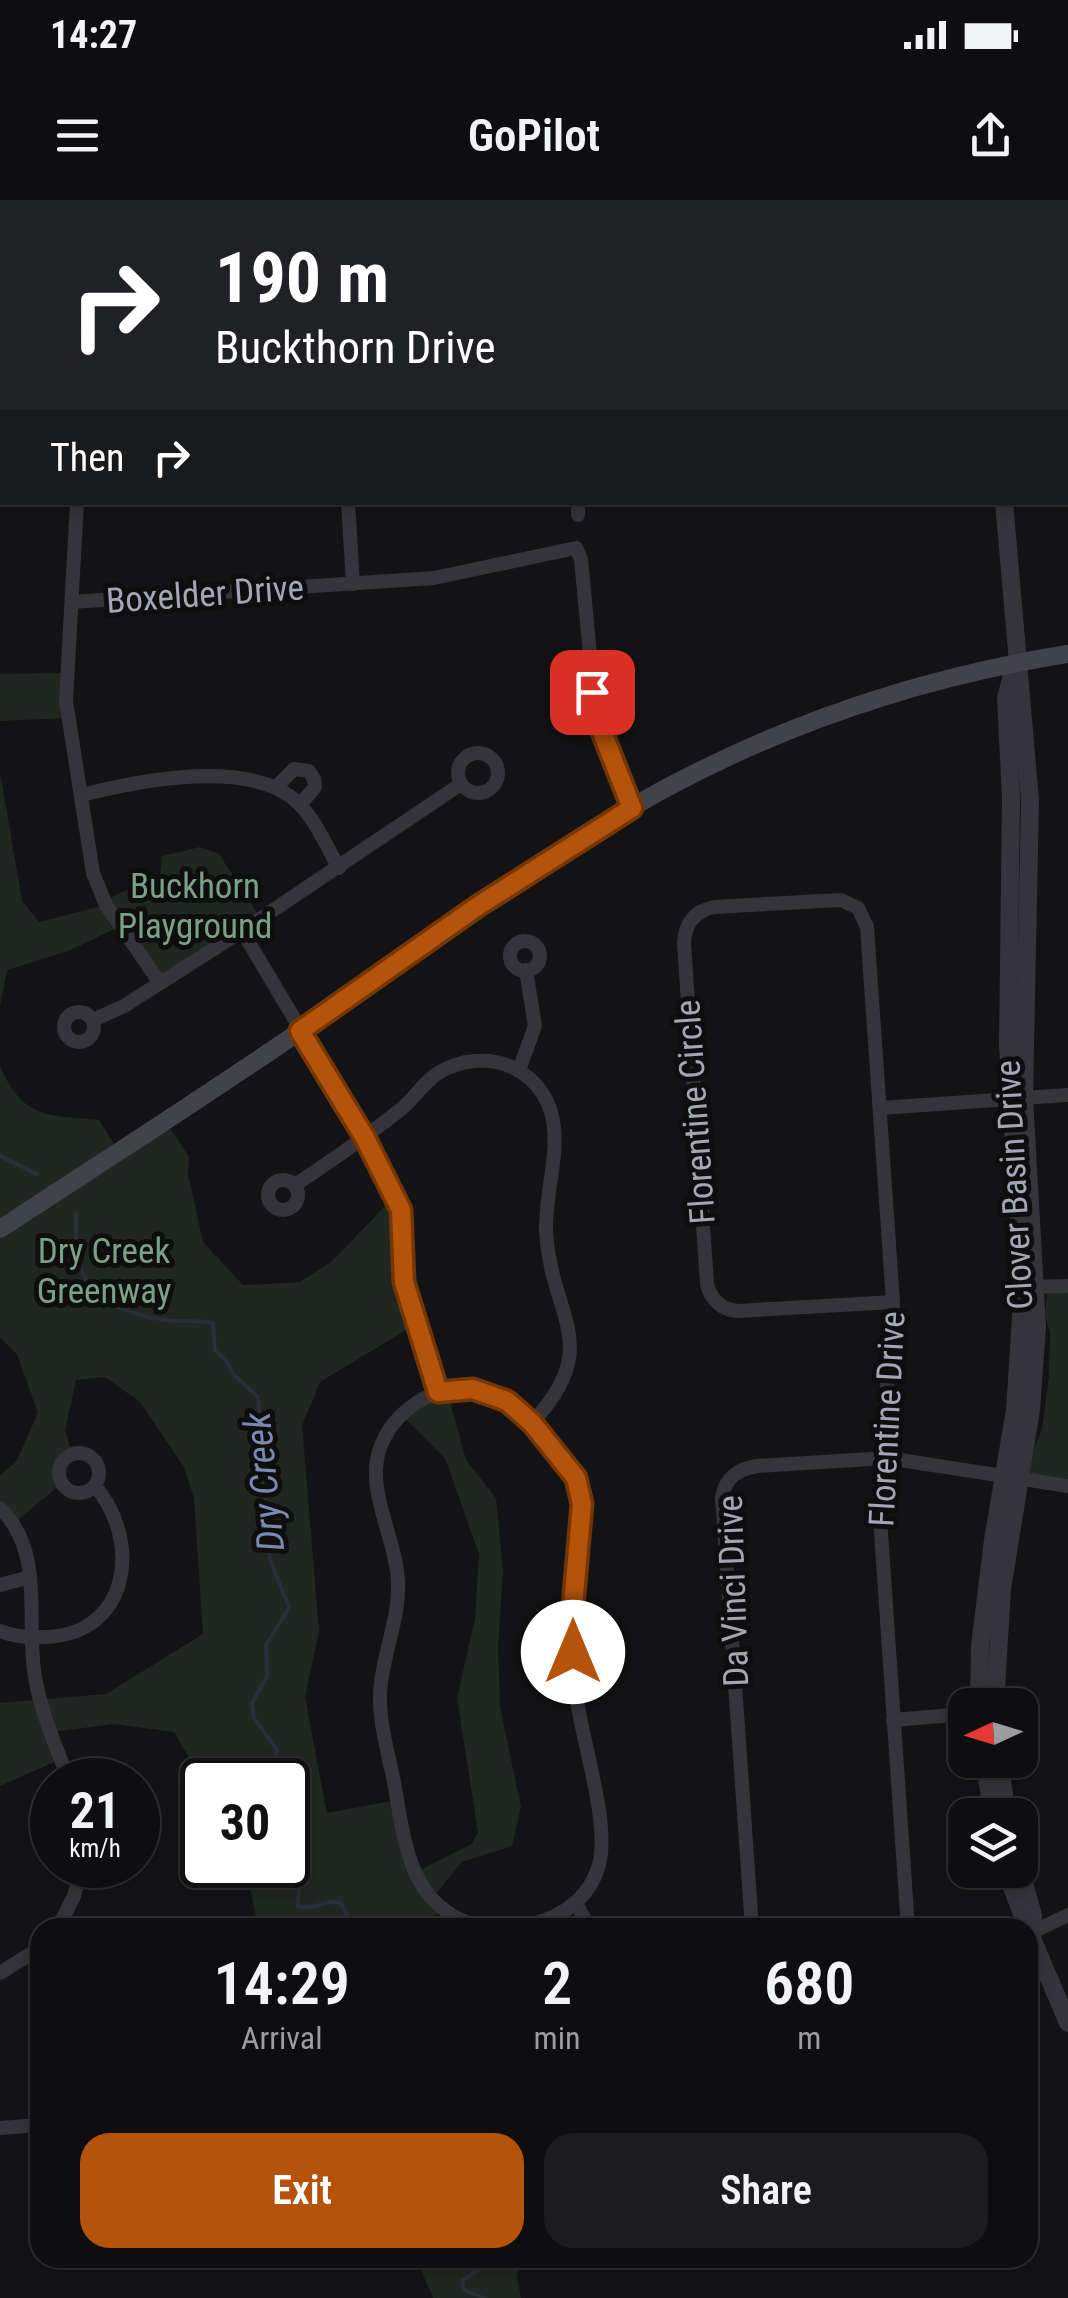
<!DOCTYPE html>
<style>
body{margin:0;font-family:"Roboto Condensed",sans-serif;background:#1c1c1e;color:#f1f3f6;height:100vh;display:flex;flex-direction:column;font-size:38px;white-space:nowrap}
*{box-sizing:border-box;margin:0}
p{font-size:32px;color:#9b9c9f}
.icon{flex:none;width:55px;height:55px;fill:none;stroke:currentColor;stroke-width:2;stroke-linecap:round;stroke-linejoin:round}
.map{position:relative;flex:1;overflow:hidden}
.side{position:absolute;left:30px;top:1718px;width:1008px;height:350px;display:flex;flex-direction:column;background:#0e0e10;border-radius:30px;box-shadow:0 5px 15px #0003,0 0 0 2px #2e2e30}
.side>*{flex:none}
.top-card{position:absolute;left:0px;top:0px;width:1070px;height:305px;box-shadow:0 5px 15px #0003,0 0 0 2px #2e2e30;background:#202124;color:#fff;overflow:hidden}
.needle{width:65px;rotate:266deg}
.controls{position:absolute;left:948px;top:1488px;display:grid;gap:20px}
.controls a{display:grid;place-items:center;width:90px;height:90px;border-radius:20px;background:#0e0e10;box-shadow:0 5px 15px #0003,0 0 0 2px #2e2e30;font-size:50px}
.speed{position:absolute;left:30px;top:1558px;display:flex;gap:20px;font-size:50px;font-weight:700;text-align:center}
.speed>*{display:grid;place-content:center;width:130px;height:130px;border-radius:50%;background:#0e0e10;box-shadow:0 5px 15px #0003,0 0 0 2px #2e2e30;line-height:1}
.speed small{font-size:25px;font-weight:400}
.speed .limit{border:5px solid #111;border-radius:15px;background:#fff;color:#111}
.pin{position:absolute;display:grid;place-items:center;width:85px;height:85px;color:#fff;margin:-42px;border-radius:20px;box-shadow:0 5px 15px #0006}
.me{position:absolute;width:110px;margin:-55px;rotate:0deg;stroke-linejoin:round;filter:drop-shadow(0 0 8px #0008)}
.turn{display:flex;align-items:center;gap:35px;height:210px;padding:0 50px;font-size:45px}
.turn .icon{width:130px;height:130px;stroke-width:2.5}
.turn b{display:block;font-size:70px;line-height:85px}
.then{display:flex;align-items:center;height:95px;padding:0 50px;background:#0003;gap:20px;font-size:38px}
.eta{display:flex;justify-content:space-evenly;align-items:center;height:170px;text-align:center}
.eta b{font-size:60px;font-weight:600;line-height:70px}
.button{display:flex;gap:20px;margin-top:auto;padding:20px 50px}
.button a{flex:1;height:115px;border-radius:30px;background:#b45309;color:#fff;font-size:40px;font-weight:600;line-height:115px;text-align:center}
.button a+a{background:#1c1c1e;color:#f1f3f6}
.status{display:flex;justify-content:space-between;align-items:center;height:70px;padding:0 50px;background:#0e0e10;direction:ltr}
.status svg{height:28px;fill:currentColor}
header{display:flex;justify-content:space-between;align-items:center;height:130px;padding:0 50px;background:#0e0e10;font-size:45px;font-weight:600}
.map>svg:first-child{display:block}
.green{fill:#1f2721}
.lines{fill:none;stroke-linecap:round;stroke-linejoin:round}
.stream{stroke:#292e39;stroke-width:4}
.minor{stroke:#34343a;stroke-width:14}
.tertiary{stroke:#34343a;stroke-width:18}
.secondary{stroke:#42424a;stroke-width:18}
.route-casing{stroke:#753606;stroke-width:25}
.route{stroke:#b45309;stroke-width:18}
.labels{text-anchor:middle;stroke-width:10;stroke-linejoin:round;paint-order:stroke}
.street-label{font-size:35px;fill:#a4a5b5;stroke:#0e0e0f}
.park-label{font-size:35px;fill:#7aa186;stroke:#0e0e0f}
.water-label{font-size:38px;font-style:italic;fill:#7989b2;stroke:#0e0e0f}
</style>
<div class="status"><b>14:27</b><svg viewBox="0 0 49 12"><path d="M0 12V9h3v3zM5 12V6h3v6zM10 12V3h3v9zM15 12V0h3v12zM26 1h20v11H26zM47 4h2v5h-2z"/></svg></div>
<header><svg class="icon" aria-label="menu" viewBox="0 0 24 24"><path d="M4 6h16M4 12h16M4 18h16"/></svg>GoPilot<svg class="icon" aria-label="share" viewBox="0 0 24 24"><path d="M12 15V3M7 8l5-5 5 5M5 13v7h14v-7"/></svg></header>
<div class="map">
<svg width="1068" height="2098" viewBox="0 0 1068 2098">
<rect width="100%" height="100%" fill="#131315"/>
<g class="green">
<path d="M66 473 67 518 0 521V474Z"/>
<path d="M0 572 22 701 39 722 105 705 103 701 160 675 162 656 200 647 219 654 261 719 160 783 120 726 71 750 7 770 0 806Z"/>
<path d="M0 866C23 919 47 915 99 920L118 950 164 919 189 957 188 974 203 1042 243 1085 300 1082 331 1062 395 996 416 1124 320 1182 302 1225 319 1431 305 1497 327 1613 397 1600 414 1673 472 1644 478 1632 457 1498 475 1419 479 1354 445 1258 401 1215 447 1190 466 1260 496 1298 503 1370 498 1446 500 1507 521 1607 512 1646 462 1662 432 1698 443 1708 426 1727H258L251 1692 235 1665H288V1580H202L174 1532 114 1524 52 1532 61 1559 0 1586V1503L106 1494 203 1434 194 1298 184 1267 140 1202 105 1177 76 1180 65 1230 72 1254 60 1267 62 1283 13 1324 0 1308V1275L16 1262 38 1213 17 1154 0 1138Z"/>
<path d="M1048 1086H1068V1286L1029 1280 1033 1252 1042 1229 1049 1176 1050 1132 1045 1115Z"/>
<path d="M416 2058H523L517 2076 521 2098H433Z"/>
</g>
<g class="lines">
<g class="stream">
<path d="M0 956 37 974"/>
<path d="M76 1013V1055L91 1093C107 1107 153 1120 174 1121 188 1121 199 1120 213 1123L215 1150 226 1160 234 1175 258 1197 270 1359 289 1408 266 1445 267 1476 252 1504 254 1518 277 1550 275 1558 258 1580"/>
<path d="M288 1623C295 1638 302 1655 302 1673 302 1685 296 1694 298 1706 312 1712 326 1698 341 1703L353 1728"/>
<path d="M484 2098 464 2090 462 2081 485 2065 487 2058"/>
</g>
<g class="minor">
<path d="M559 0V2"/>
<path d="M0 58H2"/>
<path d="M77 302 66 501 93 673 106 705 160 783"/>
<path d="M348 302 353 384"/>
<path d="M578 302V315"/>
<path d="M72 402 434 378 576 348 581 359 595 508 632 608"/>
<circle cx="478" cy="573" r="20"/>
<path d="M276 587 294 569 309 571 314 579 315 587 300 605"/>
<path d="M82 595C141 580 251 558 298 603 315 619 327 647 339 668"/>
<path d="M242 731 365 937 399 1004 403 1023 405 1086 438 1192"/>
<circle cx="525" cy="756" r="15"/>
<circle cx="79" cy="827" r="15"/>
<path d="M93 820 124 806 242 731 461 584"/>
<path d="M519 870 535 826 526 770"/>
<path d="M880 908 1068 895"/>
<circle cx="283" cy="995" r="15"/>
<path d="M295 985C331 961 366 937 400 910 414 899 424 882 438 873 450 866 461 862 474 861 497 859 514 865 530 879 575 919 544 981 546 1032 551 1118 605 1144 532 1223"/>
<path d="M1029 1087 1068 1086"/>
<path d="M893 1102 737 1111C721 1109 711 1100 707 1084L684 743C685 723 695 711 714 707L841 700 858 708 867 727 893 1102 879 1303 908 1728"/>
<circle cx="79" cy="1273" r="20"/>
<path d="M0 1308C46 1353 25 1420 35 1477 41 1512 56 1547 69 1580"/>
<path d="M0 1385 30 1377"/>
<path d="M0 1431C15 1437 30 1438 46 1437 130 1434 142 1341 95 1286"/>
<path d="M893 1520 965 1514"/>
<path d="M138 1592 146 1601 147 1611 138 1626"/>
<path d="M576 1704 590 1728"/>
<path d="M58 1728 74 1696 83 1665"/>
<path d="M488 1728C410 1714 405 1646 394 1582 388 1553 379 1522 380 1493 382 1455 400 1419 398 1381 396 1337 365 1291 380 1248 392 1215 425 1190 460 1189 503 1188 527 1216 552 1246 561 1258 574 1269 579 1283 590 1313 575 1370 573 1403 571 1430 573 1458 575 1486 579 1535 614 1629 597 1671 584 1707 551 1722 515 1728"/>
<path d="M752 1728 722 1297C726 1277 738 1269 757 1266L887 1258 1068 1286"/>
<path d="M1031 1733 1068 1715"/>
<path d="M0 1773 40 1748"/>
<path d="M0 1928 40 1925"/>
</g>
<g class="tertiary">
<path d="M979 0V2"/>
<path d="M979 1505 980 1446 993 1340 1015 1210 1023 1087 1008 846 1011 598 1006 498 1014 468"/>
<path d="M995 1505 1002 1389 1031 1210 1037 1127 1024 897 1030 600 1004 302"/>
<path d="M984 1560 993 1615"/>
<path d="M999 1560 1007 1615"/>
<path d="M1006 1670C1023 1722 1047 1772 1068 1823"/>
<path d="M1020 1670 1033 1715 1031 1733"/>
</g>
<path class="secondary" d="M0 1029C101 963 203 898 303 829 423 747 540 656 668 587 794 520 928 476 1068 454"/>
</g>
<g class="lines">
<defs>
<path id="route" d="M573 1452V1406L582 1304 576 1278 532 1223 507 1201 473 1189 438 1192 404 1082 401 1010 365 938 300 831 478 706 632 608 602 532 592 492"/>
</defs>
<use href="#route" class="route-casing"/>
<use href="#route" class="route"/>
</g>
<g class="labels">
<g class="street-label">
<text transform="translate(205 394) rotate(-4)" y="12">Boxelder Drive</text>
<text transform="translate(695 912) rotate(-94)" y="12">Florentine Circle</text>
<text transform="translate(1014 985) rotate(-93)" y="12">Clover Basin Drive</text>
<text transform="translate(887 1219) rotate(-87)" y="12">Florentine Drive</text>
<text transform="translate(733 1391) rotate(-92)" y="12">Da Vinci Drive</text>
</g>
<g class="park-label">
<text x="195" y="698">Buckhorn<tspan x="195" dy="40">Playground</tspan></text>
<text x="104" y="1063">Dry Creek<tspan x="104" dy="40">Greenway</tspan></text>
</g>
<g class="water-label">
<text transform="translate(264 1282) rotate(-96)" y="13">Dry Creek</text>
</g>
</g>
</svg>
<div class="controls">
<a><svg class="needle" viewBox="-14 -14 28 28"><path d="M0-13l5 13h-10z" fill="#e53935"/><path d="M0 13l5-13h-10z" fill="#9b9c9f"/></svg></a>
<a><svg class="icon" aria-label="layers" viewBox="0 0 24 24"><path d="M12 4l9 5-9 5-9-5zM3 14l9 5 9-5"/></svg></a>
</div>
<div class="speed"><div>21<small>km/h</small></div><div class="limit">30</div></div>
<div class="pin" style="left:592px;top:492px;background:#d93025"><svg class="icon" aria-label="arrive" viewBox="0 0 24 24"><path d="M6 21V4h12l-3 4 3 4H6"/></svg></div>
<svg class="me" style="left:573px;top:1452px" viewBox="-20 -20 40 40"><circle r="19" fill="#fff"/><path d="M0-13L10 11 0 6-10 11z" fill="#b45309"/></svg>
<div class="top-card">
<div class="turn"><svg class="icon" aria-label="right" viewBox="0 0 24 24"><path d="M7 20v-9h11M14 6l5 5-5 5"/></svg><div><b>190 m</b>Buckthorn Drive</div></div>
<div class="then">Then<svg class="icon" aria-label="right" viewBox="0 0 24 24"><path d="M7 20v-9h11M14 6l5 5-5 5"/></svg></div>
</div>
<section class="side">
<div class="eta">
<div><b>14:29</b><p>Arrival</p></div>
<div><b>2</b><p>min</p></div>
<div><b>680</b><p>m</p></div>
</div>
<div class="button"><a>Exit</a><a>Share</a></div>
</section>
</div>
